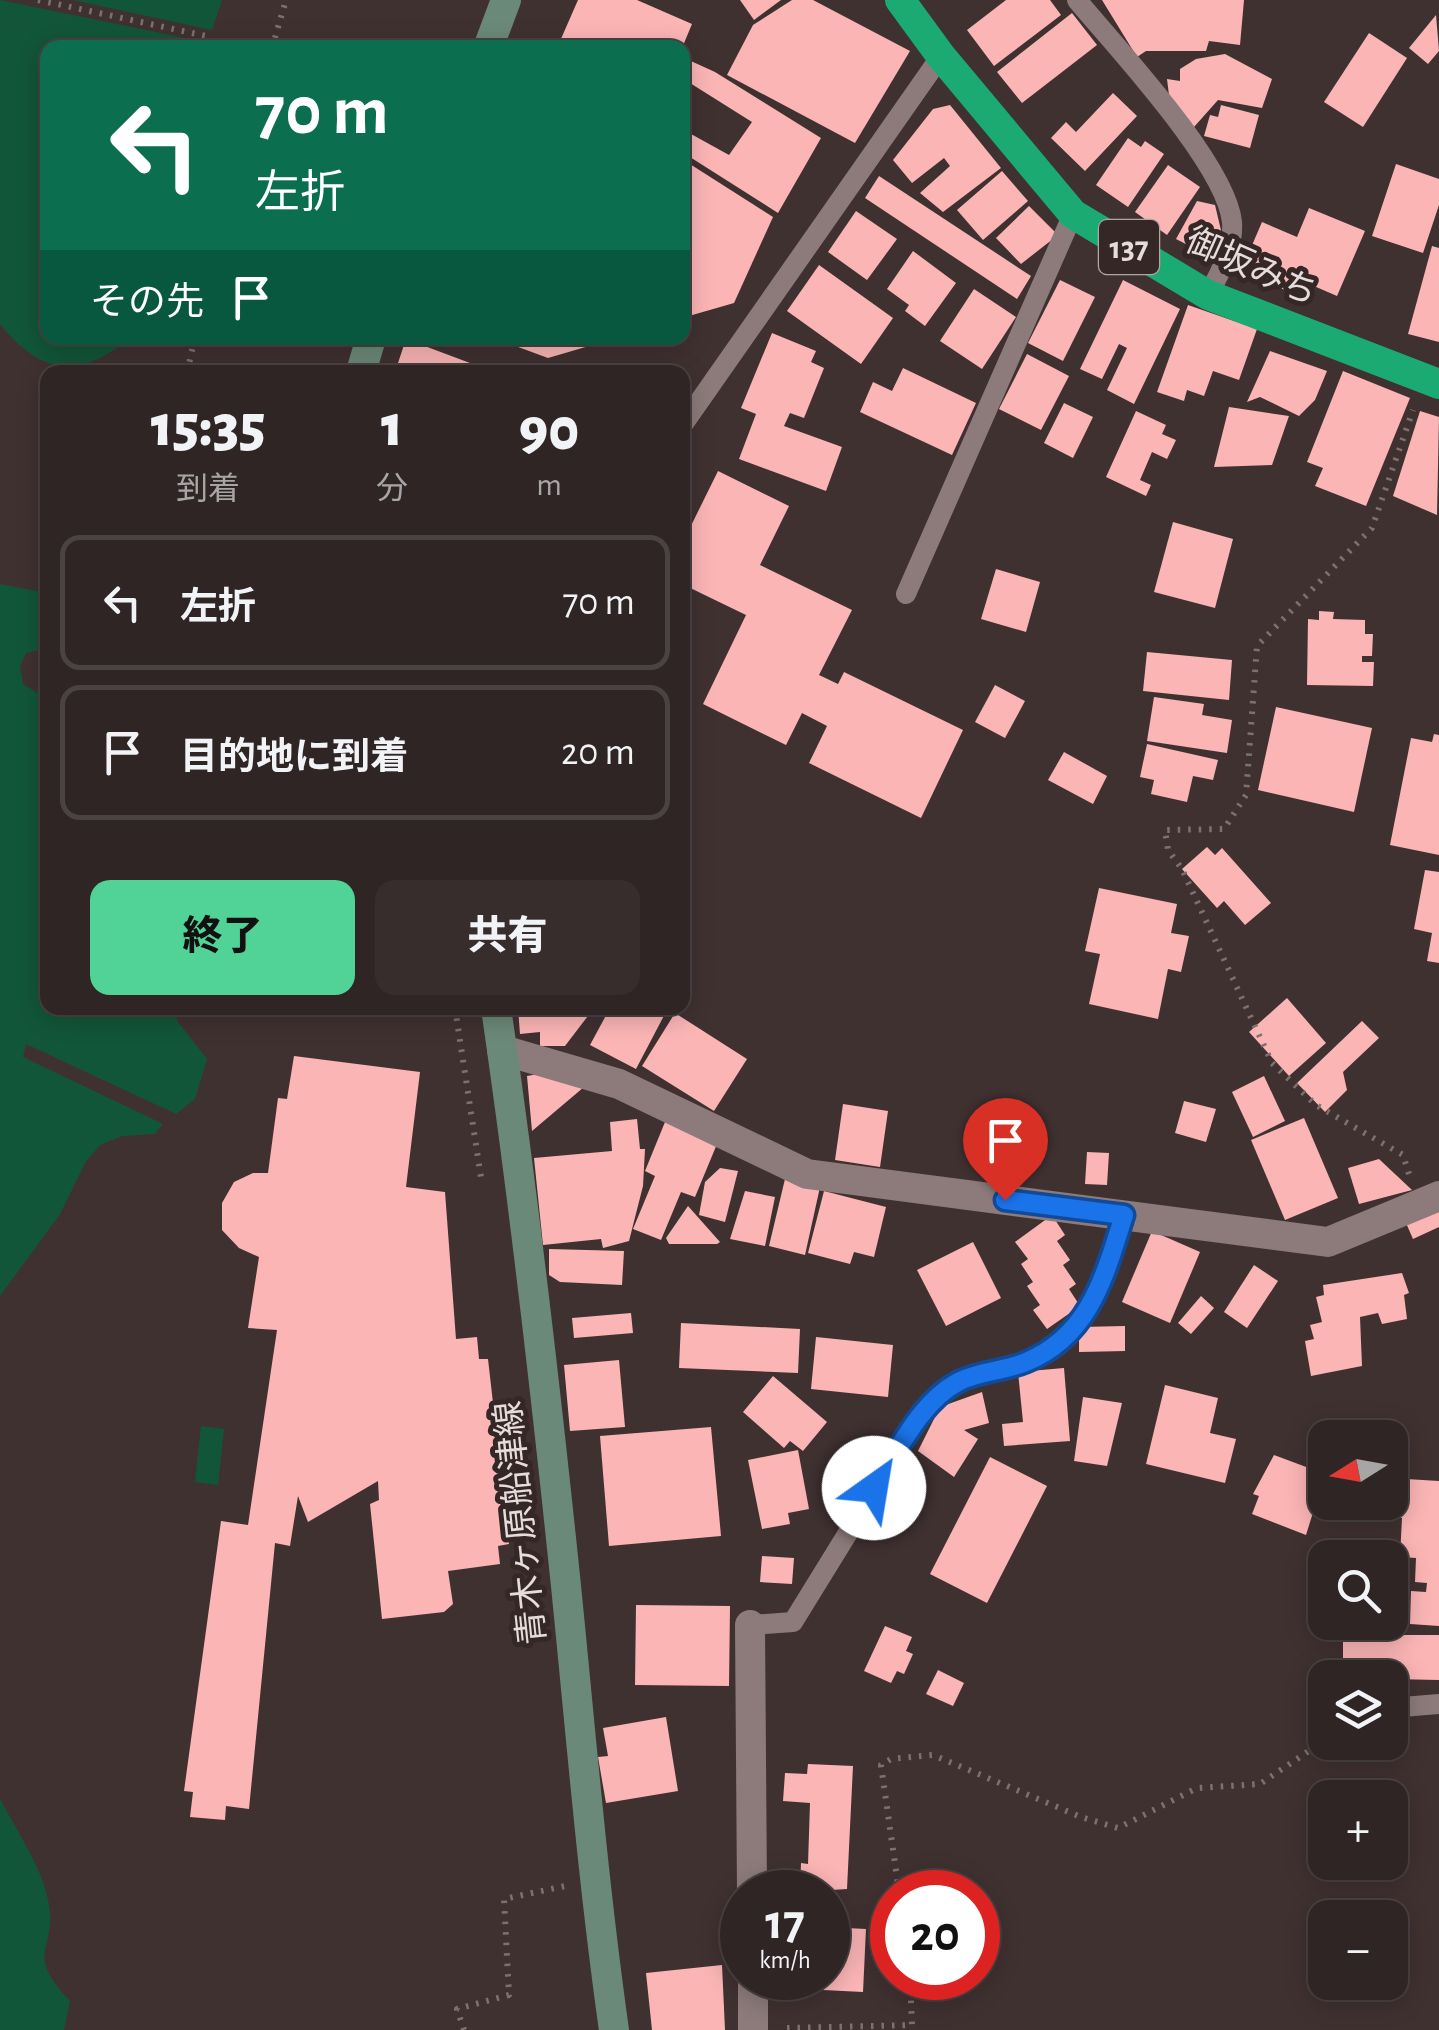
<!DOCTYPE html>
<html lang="ja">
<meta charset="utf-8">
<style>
body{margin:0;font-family:"Alegreya Sans","Noto Sans JP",sans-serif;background:#382d2d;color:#f1f3f6;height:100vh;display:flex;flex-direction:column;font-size:38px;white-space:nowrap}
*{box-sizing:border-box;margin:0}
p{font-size:32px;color:#a8a5a7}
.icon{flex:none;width:55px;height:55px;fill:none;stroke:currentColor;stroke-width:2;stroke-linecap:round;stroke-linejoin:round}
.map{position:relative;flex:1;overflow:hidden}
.sheet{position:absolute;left:40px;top:365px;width:650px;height:650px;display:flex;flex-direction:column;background:#302525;border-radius:20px;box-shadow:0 5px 25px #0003,0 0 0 2px #4b4242}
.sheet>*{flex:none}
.top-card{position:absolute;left:40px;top:40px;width:650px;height:305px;border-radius:20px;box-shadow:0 5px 25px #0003,0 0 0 2px #4b4242;background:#0b6e4f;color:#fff;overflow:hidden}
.needle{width:65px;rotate:259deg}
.buttons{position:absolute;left:1308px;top:1420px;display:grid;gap:20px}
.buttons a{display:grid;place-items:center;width:100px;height:100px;border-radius:20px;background:#302525;box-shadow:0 5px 25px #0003,0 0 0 2px #4b4242;font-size:50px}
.speed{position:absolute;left:720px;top:1870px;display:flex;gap:20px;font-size:50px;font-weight:700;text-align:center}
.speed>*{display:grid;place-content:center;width:130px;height:130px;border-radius:50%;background:#302525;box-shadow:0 5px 25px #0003,0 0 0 2px #4b4242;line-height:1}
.speed small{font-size:25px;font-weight:400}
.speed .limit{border:15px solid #d22;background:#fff;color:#111}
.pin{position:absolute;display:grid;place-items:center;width:85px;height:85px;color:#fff;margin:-102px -42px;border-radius:50% 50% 50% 0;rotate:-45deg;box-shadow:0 0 10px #0007}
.pin .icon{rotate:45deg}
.me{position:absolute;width:110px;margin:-55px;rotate:32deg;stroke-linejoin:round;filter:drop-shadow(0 0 8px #0008)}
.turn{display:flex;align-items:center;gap:35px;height:210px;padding:0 50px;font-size:45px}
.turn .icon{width:130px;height:130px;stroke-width:2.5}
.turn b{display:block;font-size:70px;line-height:85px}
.then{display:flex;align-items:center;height:95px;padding:0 50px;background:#0003;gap:20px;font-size:38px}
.eta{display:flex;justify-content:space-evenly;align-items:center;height:170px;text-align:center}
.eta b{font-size:60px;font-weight:800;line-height:70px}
.button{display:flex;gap:20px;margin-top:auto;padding:20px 50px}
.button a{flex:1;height:115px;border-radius:20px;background:#51d398;color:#111;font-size:40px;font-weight:800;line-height:115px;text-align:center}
.button a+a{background:#382d2d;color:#f1f3f6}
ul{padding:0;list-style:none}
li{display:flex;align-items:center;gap:30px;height:135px;margin:0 20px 15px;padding:0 30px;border:5px solid #4b4242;border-radius:20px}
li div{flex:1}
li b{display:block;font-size:38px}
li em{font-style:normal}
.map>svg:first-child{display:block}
.water{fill:#125639}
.building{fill:#fbb5b5}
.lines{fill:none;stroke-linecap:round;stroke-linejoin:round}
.path{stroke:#7d7170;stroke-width:6;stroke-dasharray:2.5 8;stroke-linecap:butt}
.lane{stroke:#8d7b7b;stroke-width:20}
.street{stroke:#8d7b7b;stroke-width:30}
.secondary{stroke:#6b8978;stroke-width:30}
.highway{stroke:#1baa72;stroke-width:30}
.route-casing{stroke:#114b97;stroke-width:25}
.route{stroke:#1a73e8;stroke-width:18}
.labels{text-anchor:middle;stroke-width:10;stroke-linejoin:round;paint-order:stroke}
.shield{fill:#362727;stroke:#b0a6a5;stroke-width:2.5}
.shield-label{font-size:32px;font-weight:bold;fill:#e5dcdb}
.street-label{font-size:35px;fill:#e5dcdb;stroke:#362727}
</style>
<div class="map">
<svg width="1439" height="2030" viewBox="0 0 1439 2030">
<rect width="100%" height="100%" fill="#403131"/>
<g class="water">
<path d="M0 0 209 43 208 48H48V338H130C79 380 41 375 0 324Z"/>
<path d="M73 0H222L212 30Z"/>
<path d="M0 584 47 593V648L26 653 20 666 23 684 47 699 48 1008H173L178 1022 207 1059 195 1099 176 1114 26 1044 23 1057 163 1124 155 1134 122 1136 100 1145 85 1163 60 1214 0 1296Z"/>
<path d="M201 1426 224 1429 218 1485 195 1482Z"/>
<path d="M0 1799C16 1830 41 1865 48 1900 59 1951 22 1950 70 2001L64 2030H0Z"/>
</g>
<g class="building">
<path d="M578 0H637L692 24 682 48H557Z"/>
<path d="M740 0H781L754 20Z"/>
<path d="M792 0H813L910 51 855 143 727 75 753 25Z"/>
<path d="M1006 0H1050L1061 15 994 66 967 30Z"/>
<path d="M1102 0H1244L1240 45 1209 41 1206 51H1146L1137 57Z"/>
<path d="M1072 13 1097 45 1022 103 997 72Z"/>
<path d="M1436 15 1439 51 1428 64 1409 48Z"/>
<path d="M1369 33 1407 58 1363 127 1324 102Z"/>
<path d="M1225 54 1272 79 1262 108 1218 100 1194 127 1170 103 1167 79 1180 81V69L1196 59Z"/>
<path d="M682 57 715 72 821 138 778 213 682 152V129L729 155 752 122 682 78Z"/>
<path d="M1113 93 1137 116 1085 171 1051 138 1066 122 1076 132Z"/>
<path d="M950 105 1001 168 943 212 920 193 950 166 944 158 912 183 893 160 933 109Z"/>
<path d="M1221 105 1259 115 1250 148 1204 136 1210 115 1218 117Z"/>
<path d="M1128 138 1141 147 1145 141 1164 154 1128 207 1096 185Z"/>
<path d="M682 159 773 217 734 303 682 318Z"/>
<path d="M1396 164 1439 179V205L1423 253 1372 236Z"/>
<path d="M1168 165 1200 187 1167 235 1135 212Z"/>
<path d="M1002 171 1028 201 983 240 957 210Z"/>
<path d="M879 176 1031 276 1017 299 865 198Z"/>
<path d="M1197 201 1215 205 1224 243 1215 259 1176 239Z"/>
<path d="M1029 206 1058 235 1021 264 996 238Z"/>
<path d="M1309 208 1365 231 1337 296 1293 277 1287 291 1241 271 1262 222 1297 237Z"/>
<path d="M856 211 897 239 867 280 828 252Z"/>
<path d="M1432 246 1439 248V342L1408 334Z"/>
<path d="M913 251 956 283 925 326 905 311 909 305 887 289Z"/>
<path d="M819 265 893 318 861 364 787 311Z"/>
<path d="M1060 280 1095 297 1063 361 1028 343Z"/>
<path d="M1123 280 1180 309 1134 404 1107 390 1127 348 1119 344 1102 379 1080 369Z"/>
<path d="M974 289 1016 317 982 369 940 341Z"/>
<path d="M1188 305 1257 329 1239 380 1213 371 1204 396 1187 390 1184 401 1157 392Z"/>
<path d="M772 333 816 351 811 362 824 368 804 418 790 413 784 426 842 447 826 491 739 459 756 414 741 408Z"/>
<path d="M494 338H613V339L548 358Z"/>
<path d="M406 339 486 369 485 372H395Z"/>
<path d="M1270 351 1327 371 1315 400 1299 416 1260 397 1247 402Z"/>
<path d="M1027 354 1069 376 1041 430 999 409Z"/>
<path d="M903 368 976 403 952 455 860 412 873 382 892 391Z"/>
<path d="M1343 371 1410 398 1366 506 1315 486 1323 468 1307 462Z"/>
<path d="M1064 403 1093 417 1073 458 1044 443Z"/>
<path d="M1229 407 1289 416 1272 465 1214 467Z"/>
<path d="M1136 411 1166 425 1162 434 1176 440 1167 459 1152 452 1140 480 1151 485 1146 496 1106 477Z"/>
<path d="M1420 411 1439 417 1437 515 1393 496Z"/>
<path d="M718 471 789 506 760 565 852 610 819 675 838 684 844 672 963 730 921 818 809 763 827 726 802 713 786 745 703 704 746 615 682 584V544Z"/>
<path d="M1173 522 1233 539 1215 608 1154 592Z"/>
<path d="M996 569 1040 582 1026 632 981 619Z"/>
<path d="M1319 611 1334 612 1333 619 1365 620V634H1373L1372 656H1362V662H1374L1373 686 1307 685 1308 619 1319 620Z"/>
<path d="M1147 652 1232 660 1229 700 1143 691Z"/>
<path d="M995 685 1025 701 1005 738 975 722Z"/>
<path d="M1154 697 1204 704 1202 715 1232 720 1227 753 1147 741Z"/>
<path d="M1276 707 1372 728 1354 812 1258 790Z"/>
<path d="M1434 734 1439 735V855L1390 845 1411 738 1432 742Z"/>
<path d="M1147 744 1218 760 1213 780 1193 776 1187 802 1151 794 1154 780 1140 777Z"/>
<path d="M1064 752 1107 776 1093 804 1048 780Z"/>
<path d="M1207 847 1215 855 1222 848 1271 903 1245 925 1224 901 1217 908 1182 869Z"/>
<path d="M1425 870 1439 872V963L1427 961 1432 933 1414 929Z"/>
<path d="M1099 888 1177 904 1171 933 1189 936 1181 972 1168 969 1158 1019 1089 1004 1100 954 1085 951Z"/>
<path d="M1287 998 1326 1043 1289 1076 1249 1032Z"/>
<path d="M518 1008H594L565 1046H540V1032L520 1034Z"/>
<path d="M610 1008H668L636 1069 590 1045Z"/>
<path d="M675 1013 747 1059 714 1111 642 1066Z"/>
<path d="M1362 1021 1379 1038 1343 1072 1347 1090 1325 1112 1297 1083Z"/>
<path d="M294 1056 420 1072 406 1187 445 1192 456 1339 477 1337 479 1359H488L509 1544 498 1546 500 1564 448 1571 453 1604 444 1612 382 1619 370 1504 379 1500 378 1481 308 1522 298 1496 290 1546 275 1543 249 1809 226 1806 225 1820 190 1817 193 1792 184 1791 221 1521 248 1525 277 1330 248 1328 259 1257 239 1248 222 1230V1203L234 1182 253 1173H268L278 1098 287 1099Z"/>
<path d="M550 1072 584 1087 532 1131 527 1076Z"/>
<path d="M1264 1076 1285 1121 1253 1137 1232 1092Z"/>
<path d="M1184 1101 1216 1109 1206 1142 1175 1133Z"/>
<path d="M843 1104 888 1111 880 1167 835 1160Z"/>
<path d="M1304 1118 1338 1198 1285 1220 1251 1140Z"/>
<path d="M637 1119 640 1149H645L643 1186 629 1241 603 1248 601 1239 543 1245 534 1158 612 1151 610 1122Z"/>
<path d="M665 1122 717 1144 695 1197 681 1192 661 1240 633 1229 655 1176 645 1171Z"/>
<path d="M1087 1152 1109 1153 1107 1185 1085 1184Z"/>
<path d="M1379 1159 1412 1190 1359 1204 1348 1168Z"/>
<path d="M720 1168 738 1171 725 1222 699 1215 705 1182Z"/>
<path d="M785 1179 820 1187 805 1255 769 1246Z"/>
<path d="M745 1191 775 1197 765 1246 730 1239Z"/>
<path d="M824 1191 886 1207 874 1257 854 1252 850 1264 808 1253Z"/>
<path d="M688 1206 720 1242 717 1244H669L666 1238Z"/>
<path d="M1439 1208V1227L1413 1239 1406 1223Z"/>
<path d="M1052 1215 1065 1235 1057 1241 1070 1260 1063 1265 1076 1284 1069 1289 1080 1306 1047 1329 1033 1310 1040 1305 1027 1286 1033 1282 1021 1264 1028 1259 1015 1242Z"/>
<path d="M1152 1231 1200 1252 1170 1323 1122 1302Z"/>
<path d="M973 1242 1001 1298 946 1326 917 1270Z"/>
<path d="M549 1249 624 1251 622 1285 560 1282 549 1275Z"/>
<path d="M1254 1265 1278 1281 1247 1328 1224 1312Z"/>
<path d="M1402 1273 1409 1293 1404 1295 1407 1319 1382 1324 1378 1313 1360 1317 1362 1366 1311 1376 1305 1341 1314 1339 1310 1325 1322 1322 1316 1297 1324 1295 1323 1285Z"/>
<path d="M1201 1296 1214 1308 1191 1334 1178 1323Z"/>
<path d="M631 1313 633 1333 574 1338 572 1318Z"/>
<path d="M681 1323 800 1329 798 1373 679 1368Z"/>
<path d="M1125 1326V1351L1079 1352V1327Z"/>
<path d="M816 1337 893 1345 888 1397 811 1389Z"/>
<path d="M619 1360 625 1427 570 1431 564 1365Z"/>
<path d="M1064 1368 1070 1441 1004 1446 1002 1424 1023 1422 1018 1372Z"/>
<path d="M773 1376 827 1422 803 1451 790 1441 784 1448 743 1412Z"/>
<path d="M1165 1385 1218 1398 1210 1433 1236 1439 1225 1483 1146 1464Z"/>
<path d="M982 1392 989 1423 964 1430 978 1439 954 1477 918 1451 940 1407Z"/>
<path d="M1083 1397 1122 1403 1107 1466 1074 1461Z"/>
<path d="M711 1427 721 1536 609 1546 600 1436Z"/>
<path d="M798 1450 809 1509 788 1513 790 1524 762 1529 748 1460Z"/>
<path d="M1274 1455 1325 1474 1306 1535 1252 1514 1259 1496 1253 1494Z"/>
<path d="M990 1457 1047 1486 987 1603 930 1574Z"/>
<path d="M1390 1478 1439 1481V1626L1410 1624 1411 1591 1426 1592 1427 1583 1415 1582 1416 1558 1400 1557 1402 1518 1388 1517Z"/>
<rect x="1344" y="1541" width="28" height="17"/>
<path d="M762 1556 794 1558 792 1584 760 1582Z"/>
<path d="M1390 1558H1402V1635H1439V1680L1343 1678V1622H1390Z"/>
<path d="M636 1605 730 1606 729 1686 635 1685Z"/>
<path d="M885 1626 912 1637 906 1651 913 1654 904 1674 897 1671 891 1683 864 1671Z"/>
<path d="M938 1670 964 1683 953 1706 926 1694Z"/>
<path d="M666 1717 678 1791 606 1803 598 1757 608 1756 603 1728Z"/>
<path d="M808 1764 853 1766 847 1889 800 1892 801 1863 808 1864 810 1803 783 1801 785 1773 807 1774Z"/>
<path d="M828 1927 866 1929 863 1992 823 1990Z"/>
<path d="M722 1965 725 2030H652L646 1973Z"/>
</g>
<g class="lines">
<g class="path">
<path d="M38 0 206 36"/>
<path d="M272 48 286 0"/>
<path d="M187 372 195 338"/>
<path d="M455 1008 482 1184"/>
<path d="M1409 1174 1403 1155 1316 1105 1272 1063 1182 869 1168 850 1165 830 1224 829 1246 795 1257 646 1372 528 1413 410"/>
<path d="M899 1892 881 1765 891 1759 933 1755 1081 1817 1118 1828 1197 1788 1260 1784 1325 1740"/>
<path d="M787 2028 912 2025 910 1978"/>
<path d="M464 2030 457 2009 509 1995 504 1899 565 1886"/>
</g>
<g class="lane">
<path d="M1077 0C1116 47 1226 164 1232 222 1234 248 1220 273 1208 295"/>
<path d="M682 426 941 56"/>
<path d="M906 594 1073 214"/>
<path d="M750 1625 793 1622 912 1429C926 1411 941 1389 962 1381 993 1368 1031 1368 1058 1346 1098 1314 1109 1262 1124 1215"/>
<path d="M1390 1708 1439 1704"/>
</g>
<g class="street">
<path d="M502 1050 619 1084 807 1174 1328 1242 1439 1196"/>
<path d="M750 1625 752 1892"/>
<path d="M753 1978V2030"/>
</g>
<g class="secondary">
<path d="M488 48 506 0"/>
<path d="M361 372 371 338"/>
<path d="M496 1008C524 1200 546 1393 566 1586 581 1735 593 1882 614 2030"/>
</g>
<path class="highway" d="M900 0 941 56 1073 214 1208 295 1439 384"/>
</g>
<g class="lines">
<defs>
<path id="route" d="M874 1488C897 1453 920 1401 960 1381 980 1371 1005 1371 1026 1362 1090 1336 1105 1275 1124 1215L1005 1200"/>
</defs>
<use href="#route" class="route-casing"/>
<use href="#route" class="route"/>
</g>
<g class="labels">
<rect class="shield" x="1099" y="220" width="60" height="54" rx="8"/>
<g class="shield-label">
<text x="1129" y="258">137</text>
</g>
<g class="street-label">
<text transform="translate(1252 266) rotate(24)" y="12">御坂みち</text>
<text transform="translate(520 1523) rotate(-96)" y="12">青木ヶ原船津線</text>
</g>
</g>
</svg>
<div class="buttons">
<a><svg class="needle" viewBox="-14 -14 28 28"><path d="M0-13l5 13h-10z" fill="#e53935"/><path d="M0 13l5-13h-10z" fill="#a8a5a7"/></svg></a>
<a><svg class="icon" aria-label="search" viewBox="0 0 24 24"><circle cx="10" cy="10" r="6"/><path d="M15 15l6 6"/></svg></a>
<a><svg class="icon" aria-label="layers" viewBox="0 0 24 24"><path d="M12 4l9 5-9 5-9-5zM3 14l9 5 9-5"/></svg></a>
<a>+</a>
<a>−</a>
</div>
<div class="speed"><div>17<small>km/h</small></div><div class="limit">20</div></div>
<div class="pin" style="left:1005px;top:1200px;background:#d93025"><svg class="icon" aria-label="arrive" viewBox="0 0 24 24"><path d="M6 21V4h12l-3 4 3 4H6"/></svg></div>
<svg class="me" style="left:874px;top:1488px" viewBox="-20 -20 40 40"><circle r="19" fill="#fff"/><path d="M0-13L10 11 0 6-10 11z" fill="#1a73e8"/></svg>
<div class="top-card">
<div class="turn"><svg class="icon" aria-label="left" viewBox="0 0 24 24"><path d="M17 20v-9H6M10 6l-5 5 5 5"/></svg><div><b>70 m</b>左折</div></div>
<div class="then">その先<svg class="icon" aria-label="arrive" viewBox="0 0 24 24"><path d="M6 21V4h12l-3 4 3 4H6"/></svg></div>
</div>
<section class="sheet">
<div class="eta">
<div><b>15:35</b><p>到着</p></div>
<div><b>1</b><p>分</p></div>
<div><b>90</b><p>m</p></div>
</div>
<ul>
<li><svg class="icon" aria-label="left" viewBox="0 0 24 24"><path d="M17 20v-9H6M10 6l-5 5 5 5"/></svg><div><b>左折</b></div><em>70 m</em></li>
<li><svg class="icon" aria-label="arrive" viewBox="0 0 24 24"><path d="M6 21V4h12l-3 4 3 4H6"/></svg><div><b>目的地に到着</b></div><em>20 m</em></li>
</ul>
<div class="button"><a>終了</a><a>共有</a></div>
</section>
</div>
